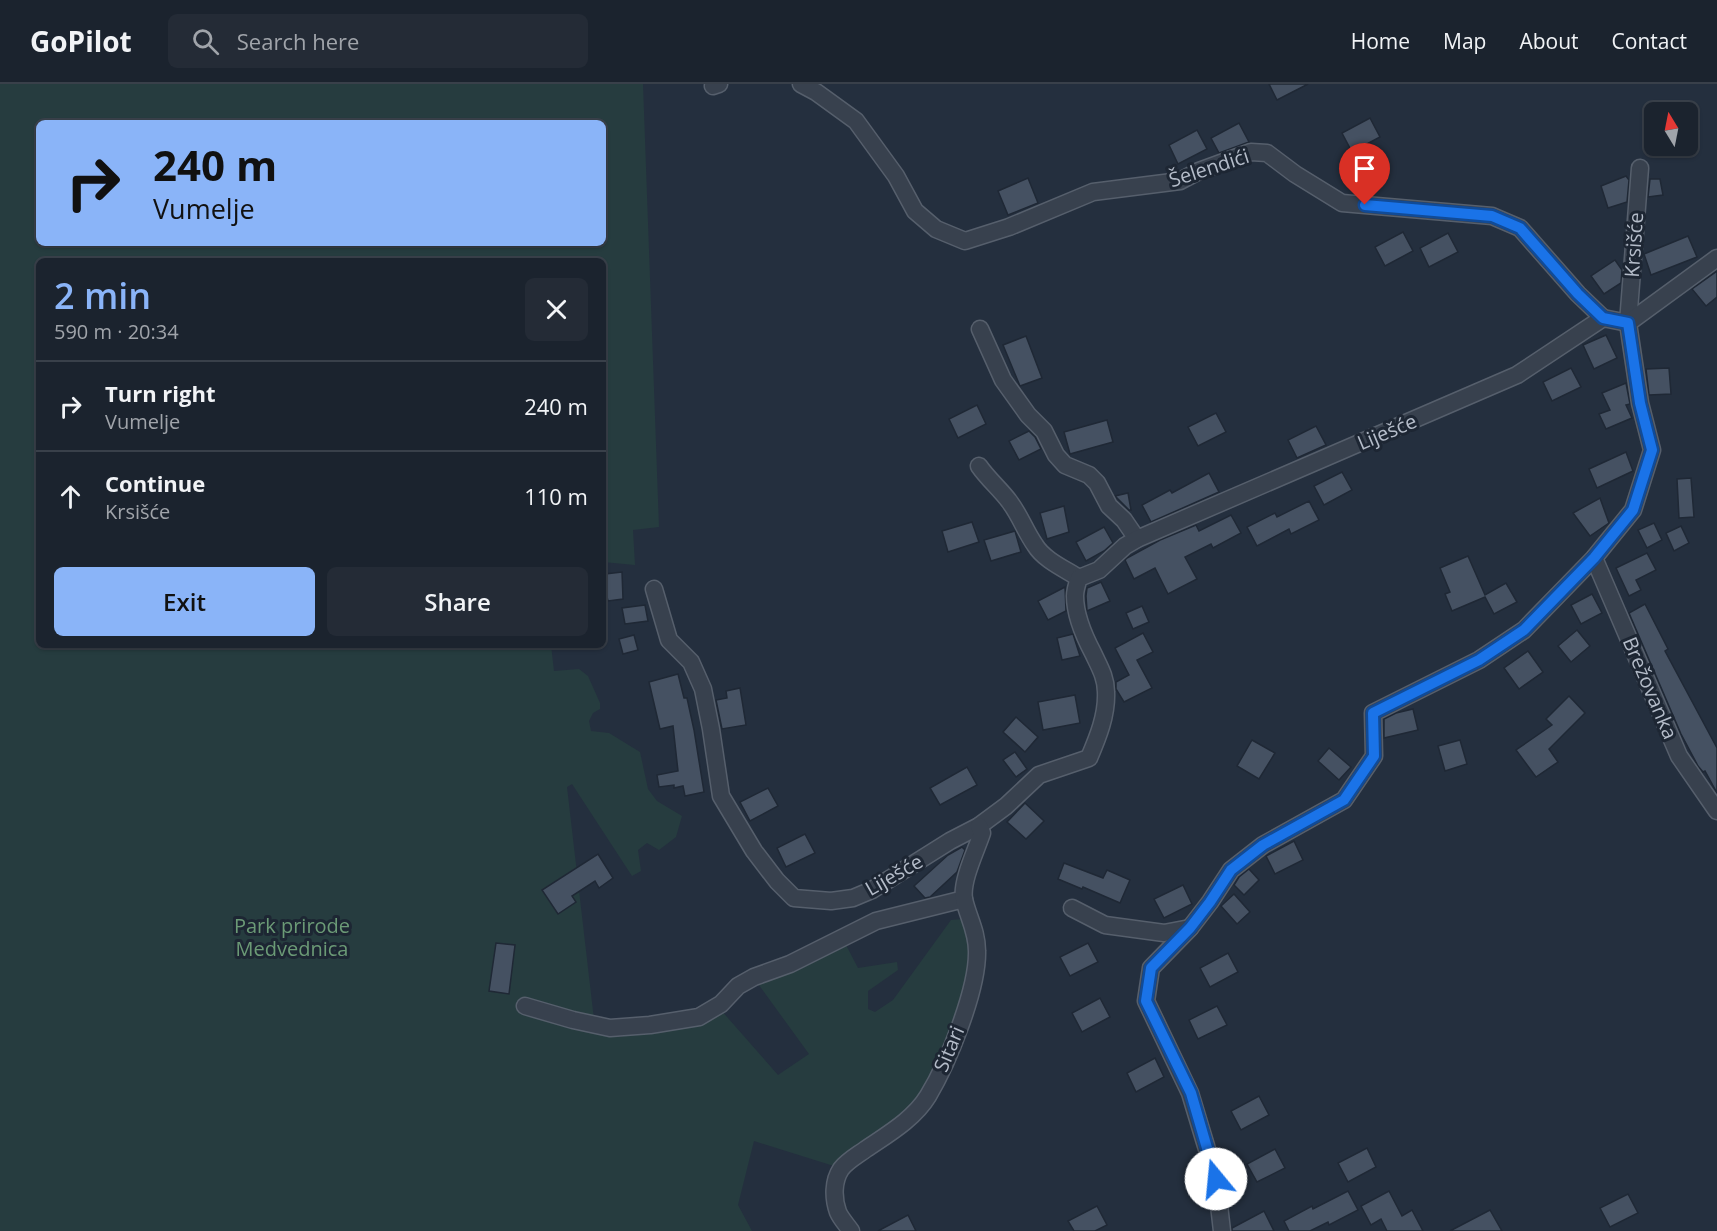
<!DOCTYPE html>
<meta charset="utf-8">
<style>
body{margin:0;font-family:"Open Sans",sans-serif;background:#242b36;color:#f1f3f6;height:100vh;display:flex;flex-direction:column;font-size:22px;white-space:nowrap}
*{box-sizing:border-box;margin:0}
p{font-size:20px;color:#a0a4aa}
.icon{flex:none;width:33px;height:33px;fill:none;stroke:currentColor;stroke-width:2;stroke-linecap:round;stroke-linejoin:round}
.map{position:relative;flex:1;overflow:hidden}
.details{position:absolute;left:36px;top:174px;width:570px;height:390px;display:flex;flex-direction:column;background:#1b232e;border-radius:9px;box-shadow:0 2px 4px #0004,0 0 0 2px #39404a}
.details>*{flex:none}
.banner{position:absolute;left:36px;top:36px;width:570px;height:126px;border-radius:9px;box-shadow:0 2px 4px #0004,0 0 0 2px #39404a;background:#8ab4f8;color:#111;overflow:hidden}
.needle{width:39px;rotate:350deg}
.buttons{position:absolute;left:1644px;top:18px;display:grid;gap:12px}
.buttons a{display:grid;place-items:center;width:54px;height:54px;border-radius:9px;background:#1b232e;box-shadow:0 2px 4px #0004,0 0 0 2px #39404a;font-size:30px}
.pin{position:absolute;display:grid;place-items:center;width:51px;height:51px;color:#fff;margin:-62px -26px;border-radius:50% 50% 50% 0;rotate:-45deg;box-shadow:0 0 6px #0007}
.pin .icon{rotate:45deg}
.me{position:absolute;width:66px;margin:-33px;rotate:343deg;stroke-linejoin:round;filter:drop-shadow(0 0 4px #0008)}
.turn{display:flex;align-items:center;gap:21px;height:126px;padding:0 18px;font-size:27px}
.turn .icon{width:78px;height:78px;stroke-width:2.5}
.turn b{display:block;font-size:42px;line-height:51px}
.round{display:grid;place-items:center;flex:none;width:63px;height:63px;border-radius:9px;background:#242b36}
.head{display:flex;align-items:center;justify-content:space-between;height:102px;padding:0 18px}
h1{font-size:36px;font-weight:600;line-height:45px;color:#8ab4f8}
.button{display:flex;gap:12px;margin-top:auto;padding:12px 18px}
.button a{flex:1;height:69px;border-radius:9px;background:#8ab4f8;color:#111;font-size:24px;font-weight:600;line-height:69px;text-align:center}
.button a+a{background:#242b36;color:#f1f3f6}
ul{padding:0;list-style:none}
li{display:flex;align-items:center;gap:18px;height:90px;padding:0 18px;border-top:2px solid #39404a}
li div{flex:1}
li b{display:block;font-size:22px}
li em{font-style:normal}
header{display:flex;align-items:center;gap:36px;box-sizing:border-box;height:84px;padding:0 30px;background:#1b232e;border-bottom:2px solid #39404a}
header strong{font-size:28px}
nav{display:flex;gap:33px;margin-inline-start:auto;font-size:21px}
.search{width:420px;height:54px;background:#242b36;display:flex;align-items:center;gap:15px;box-sizing:border-box;padding:0 21px;border-radius:9px;color:#a0a4aa;font-size:22px}
.map>svg:first-child{display:block}
.green{fill:#263c3f;fill-rule:evenodd}
.building{fill:#455162;stroke:#1f2835;stroke-width:1.5}
.lines{fill:none;stroke-linecap:round;stroke-linejoin:round}
.minor-casing{stroke:#565f6c;stroke-width:19}
.minor{stroke:#38414e;stroke-width:16}
.route-casing{stroke:#114b97;stroke-width:15}
.route{stroke:#1a73e8;stroke-width:10}
.labels{text-anchor:middle;stroke-width:6;stroke-linejoin:round;paint-order:stroke}
.street-label{font-size:20px;fill:#b4bcc9;stroke:#1d2633}
.park-label{font-size:20px;fill:#6b9a76;stroke:#1d2633}
</style>
<header>
<strong>GoPilot</strong>
<div class="search"><svg class="icon" aria-label="search" viewBox="0 0 24 24"><circle cx="10" cy="10" r="6"/><path d="M15 15l6 6"/></svg>Search here</div>
<nav><a>Home</a><a>Map</a><a>About</a><a>Contact</a></nav>
</header>
<div class="map">
<svg width="1717" height="1147" viewBox="0 0 1717 1147">
<rect width="100%" height="100%" fill="#242f3e"/>
<path class="green" d="M0 0H643L659 443 633 446 635 481 603 478V177H39V561H551L554 587 579 585 588 592 600 619V625L593 629 589 637 591 647 609 649 640 668 648 705 657 717 682 732 676 753 659 766 647 759 638 766 641 787 632 792 572 700 567 703 595 944 619 953 665 945 720 925 778 991 809 970 756 897 846 861 858 884 897 878 898 886 868 907V925L875 928 893 916 951 836 963 835 970 842 971 884 951 949 921 1014 837 1083 754 1057 738 1121 752 1147H0ZM39 39H603V159H39Z"/>
<g class="building">
<path d="M1269 0H1308L1277 16Z"/>
<path d="M1370 34 1380 53 1352 68 1342 49Z"/>
<path d="M1239 39 1249 58 1219 69 1211 54Z"/>
<path d="M1197 46 1207 65 1178 80 1169 61Z"/>
<path d="M1626 92 1629 96 1627 118 1608 124 1601 102Z"/>
<path d="M1028 94 1038 119 1008 131 998 107Z"/>
<path d="M1650 95H1660L1663 111 1648 113Z"/>
<path d="M1403 148 1413 167 1385 182 1375 163Z"/>
<path d="M1448 149 1458 168 1429 183 1420 164Z"/>
<path d="M1688 152 1697 173 1651 191 1644 170Z"/>
<path d="M1615 176 1622 186 1621 199 1604 210 1591 192Z"/>
<path d="M1717 187V213L1706 222 1692 205Z"/>
<path d="M1606 251 1617 274 1594 285 1583 261Z"/>
<path d="M1026 252 1042 294 1020 302 1003 261Z"/>
<path d="M1571 284 1581 303 1552 317 1543 298Z"/>
<path d="M1669 284 1671 310 1649 311 1646 285Z"/>
<path d="M1626 299 1630 320 1626 321 1632 334 1606 345 1599 330 1610 326 1602 309Z"/>
<path d="M977 321 986 340 958 354 949 335Z"/>
<path d="M1216 329 1226 348 1198 362 1188 343Z"/>
<path d="M1107 336 1113 358 1070 370 1064 348Z"/>
<path d="M1316 342 1326 361 1297 374 1288 356Z"/>
<path d="M1029 347 1035 353 1041 365 1019 376 1009 357Z"/>
<path d="M1626 368 1633 387 1597 404 1589 385Z"/>
<path d="M1342 388 1352 406 1324 421 1314 402Z"/>
<path d="M1209 389 1219 408 1151 438 1142 421 1170 406 1172 409Z"/>
<path d="M1691 394 1694 433 1679 434 1677 395Z"/>
<path d="M1128 409 1131 426H1129L1115 412Z"/>
<path d="M1600 414 1609 439 1590 452 1573 429Z"/>
<path d="M1309 417 1319 436 1291 450 1289 445 1257 462 1247 443 1275 429 1277 433Z"/>
<path d="M1064 422 1069 448 1047 455 1040 429Z"/>
<path d="M1231 431 1241 449 1213 464 1211 460 1185 473 1197 495 1168 510 1155 484 1134 495 1125 476 1127 474 1160 456 1196 441 1199 447Z"/>
<path d="M972 438 979 458 948 468 942 447Z"/>
<path d="M1654 439 1662 456 1647 464 1638 446Z"/>
<path d="M1681 442 1689 459 1674 467 1666 449Z"/>
<path d="M1104 443 1113 459 1104 467 1086 477 1076 458Z"/>
<path d="M1015 447 1021 468 991 477 984 456Z"/>
<path d="M1647 469 1656 486 1636 496 1641 506 1629 512 1616 484Z"/>
<path d="M1468 472 1485 511 1506 499 1517 518 1494 530 1485 513 1452 527 1445 510 1450 508 1440 484Z"/>
<path d="M622 488 623 515 608 517 605 505V490Z"/>
<path d="M1101 498 1110 517 1087 527 1086 512 1087 504Z"/>
<path d="M1065 503 1066 527 1048 536 1038 517Z"/>
<path d="M1592 510 1602 529 1581 540 1571 521Z"/>
<path d="M1645 520 1668 565 1665 567 1717 664V709L1705 687 1703 688 1698 682 1681 650 1629 529Z"/>
<path d="M645 521 648 537 625 540 622 524Z"/>
<path d="M1142 522 1149 538 1133 545 1126 529Z"/>
<path d="M1577 546 1590 562 1571 578 1558 562Z"/>
<path d="M1143 549 1153 568 1137 576 1152 604 1124 618 1116 605V598L1129 591 1115 564Z"/>
<path d="M1073 550 1080 572 1062 576 1057 554Z"/>
<path d="M634 551 638 566 623 570 619 555Z"/>
<path d="M1528 567 1543 588 1519 605 1504 584Z"/>
<path d="M678 590 684 614H687L694 646 704 708 685 712 683 702 674 704V701L659 703 657 691 678 687 673 642 660 645 649 598Z"/>
<path d="M740 604 746 641 722 645 716 616 727 614 726 607Z"/>
<path d="M1075 611 1080 639 1043 646 1038 618Z"/>
<path d="M1569 612 1585 629 1549 665 1558 678 1536 693 1516 666 1552 641 1546 635Z"/>
<path d="M1413 625 1418 646 1384 654V635L1396 629Z"/>
<path d="M1016 633 1038 653 1025 668 1003 648Z"/>
<path d="M1252 656 1275 669 1259 695 1237 682Z"/>
<path d="M1460 656 1467 680 1445 687 1438 662Z"/>
<path d="M1329 664 1351 683 1339 696 1318 677Z"/>
<path d="M1015 668 1027 685 1016 693 1003 676Z"/>
<path d="M967 683 977 701 940 721 930 704Z"/>
<path d="M768 704 778 722 750 737 740 718Z"/>
<path d="M1025 719 1044 737 1026 755 1007 738Z"/>
<path d="M805 750 815 769 786 783 777 764Z"/>
<path d="M1294 757 1303 776 1275 790 1266 772Z"/>
<path d="M962 763 965 766 957 788 930 813 925 814 914 802 948 771Z"/>
<path d="M598 770 613 794 599 804 595 797 572 812 576 818 558 830 542 806Z"/>
<path d="M1064 779 1103 794 1107 786 1130 796 1120 819 1083 803 1082 805 1058 795Z"/>
<path d="M1249 785 1259 796 1244 811 1234 801 1239 793Z"/>
<path d="M1183 801 1192 820 1164 834 1154 815Z"/>
<path d="M1234 810 1250 828 1237 840 1221 822Z"/>
<path d="M496 859 515 861 509 910 489 907Z"/>
<path d="M1088 859 1098 878 1070 892 1060 873Z"/>
<path d="M1228 869 1238 888 1210 903 1200 884Z"/>
<path d="M1100 914 1110 933 1082 948 1072 929Z"/>
<path d="M1217 922 1227 941 1198 955 1189 936Z"/>
<path d="M1155 974 1164 993 1136 1008 1127 989Z"/>
<path d="M1259 1012 1269 1031 1241 1046 1231 1027Z"/>
<path d="M1367 1064 1376 1083 1348 1098 1338 1079Z"/>
<path d="M1275 1065 1285 1084 1257 1098 1247 1080Z"/>
<path d="M1348 1107 1358 1126 1329 1141 1328 1138 1310 1147H1289L1284 1137 1312 1122 1313 1125Z"/>
<path d="M1389 1107 1402 1132 1412 1126 1423 1147H1387L1381 1135 1371 1141 1361 1122Z"/>
<path d="M1628 1110 1638 1129 1610 1143 1600 1124Z"/>
<path d="M1097 1122 1107 1141 1095 1147H1074L1068 1137Z"/>
<path d="M1490 1126 1502 1147H1450Z"/>
<path d="M1264 1127 1274 1147H1232V1144Z"/>
<path d="M908 1131 916 1147H878Z"/>
</g>
<g class="lines">
<defs>
<g id="minor">
<path d="M801 0 816 8 856 37 896 92 915 127 936 145 965 157 1009 143 1093 108 1180 97 1199 87 1251 68 1267 69 1295 90 1342 119 1492 132 1520 144 1578 210 1603 234"/>
<path d="M713 2 719 0"/>
<path d="M980 245 1003 296 1028 331 1044 347 1056 371 1065 381 1089 391 1097 399 1109 422 1124 436 1137 455"/>
<path d="M979 382C988 395 1000 405 1009 417 1020 431 1025 447 1035 461 1044 476 1065 485 1079 494"/>
<path d="M1594 474 1679 672 1717 727"/>
<path d="M654 505 669 556 691 578 703 605 711 645 721 712 754 767 777 797 794 814 831 817 853 814 872 806 950 757 979 742 1006 722 1039 691 1089 674C1098 653 1107 631 1106 608 1106 593 1099 582 1093 569 1084 552 1075 532 1075 512 1075 506 1077 500 1079 494L1099 486 1125 462 1137 455 1517 291 1603 234 1628 239 1640 84"/>
<path d="M1072 824 1105 841 1164 849 1190 844"/>
<path d="M525 922 573 936 610 944 650 941 699 933 721 920 738 902 754 893 790 880 876 837 964 815"/>
<path d="M851 1147C847 1141 841 1135 838 1128 833 1114 833 1097 841 1085 847 1077 858 1071 866 1065 888 1050 914 1035 928 1012 948 979 978 905 977 867 977 847 968 833 964 815 961 797 976 767 982 749L979 742"/>
<path d="M1222 1147 1216 1095 1190 1009 1146 917 1151 884 1190 844 1210 818 1231 786 1263 761 1344 716 1374 672 1373 629 1479 576 1524 546 1594 474 1633 426 1652 366 1640 319 1628 239 1717 174"/>
</g>
</defs>
<use href="#minor" class="minor-casing"/>
<use href="#minor" class="minor"/>
</g>
<g class="lines">
<defs>
<path id="route" d="M1216 1095 1191 1009 1146 917 1151 884 1190 844 1210 818 1231 786 1263 761 1344 716 1374 672 1373 629 1479 576 1524 546 1594 474 1633 426 1652 366 1640 319 1628 239 1603 234 1578 210 1520 144 1492 132 1365 121"/>
</defs>
<use href="#route" class="route-casing"/>
<use href="#route" class="route"/>
</g>
<g class="labels">
<g class="street-label">
<text transform="translate(1209 84) rotate(-18)" y="7">Šelendići</text>
<text transform="translate(1634 161) rotate(-86)" y="7">Krsišće</text>
<text transform="translate(1387 348) rotate(-23)" y="7">Liješće</text>
<text transform="translate(1650 604) rotate(67)" y="7">Brežovanka</text>
<text transform="translate(894 791) rotate(-30)" y="7">Liješće</text>
<text transform="translate(949 965) rotate(-67)" y="7">Sitari</text>
</g>
<g class="park-label">
<text x="292" y="849">Park prirode<tspan x="292" dy="23">Medvednica</tspan></text>
</g>
</g>
</svg>
<div class="buttons">
<a><svg class="needle" viewBox="-14 -14 28 28"><path d="M0-13l5 13h-10z" fill="#e53935"/><path d="M0 13l5-13h-10z" fill="#a0a4aa"/></svg></a>
</div>
<div class="pin" style="left:1365px;top:121px;background:#d93025"><svg class="icon" aria-label="arrive" viewBox="0 0 24 24"><path d="M6 21V4h12l-3 4 3 4H6"/></svg></div>
<svg class="me" style="left:1216px;top:1095px" viewBox="-20 -20 40 40"><circle r="19" fill="#fff"/><path d="M0-13L10 11 0 6-10 11z" fill="#1a73e8"/></svg>
<div class="banner">
<div class="turn"><svg class="icon" aria-label="right" viewBox="0 0 24 24"><path d="M7 20v-9h11M14 6l5 5-5 5"/></svg><div><b>240 m</b>Vumelje</div></div>
</div>
<section class="details">
<div class="head"><div><h1>2 min</h1><p>590 m · 20:34</p></div><a class="round"><svg class="icon" aria-label="close" viewBox="0 0 24 24"><path d="M6 6l12 12M18 6L6 18"/></svg></a></div>
<ul>
<li><svg class="icon" aria-label="right" viewBox="0 0 24 24"><path d="M7 20v-9h11M14 6l5 5-5 5"/></svg><div><b>Turn right</b><p>Vumelje</p></div><em>240 m</em></li>
<li><svg class="icon" aria-label="ahead" viewBox="0 0 24 24"><path d="M12 20V5M6 11l6-6 6 6"/></svg><div><b>Continue</b><p>Krsišće</p></div><em>110 m</em></li>
</ul>
<div class="button"><a>Exit</a><a>Share</a></div>
</section>
</div>
